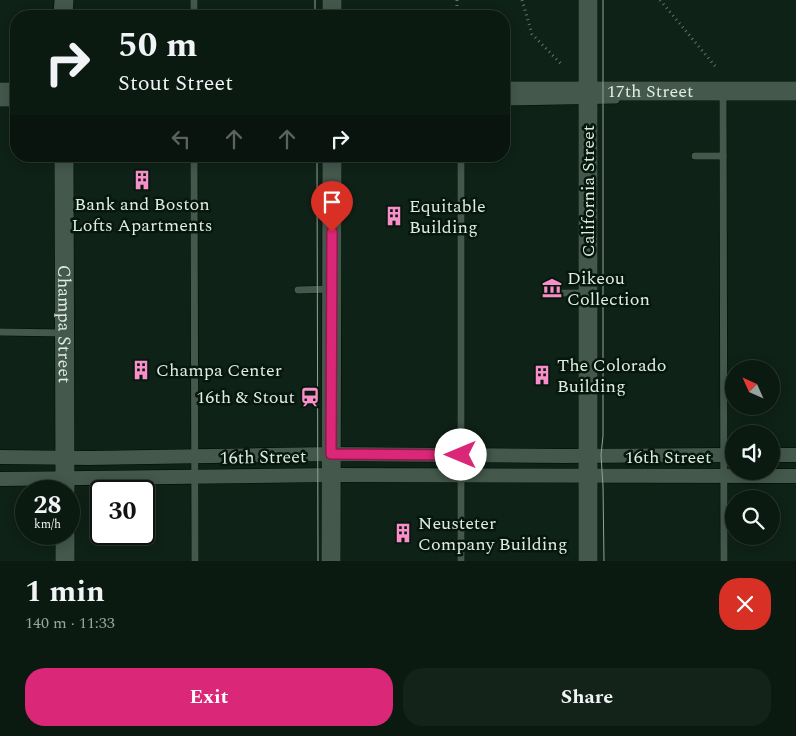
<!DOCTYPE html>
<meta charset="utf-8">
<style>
body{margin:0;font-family:Spectral,serif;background:#14231a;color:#f1f3f6;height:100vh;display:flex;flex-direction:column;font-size:19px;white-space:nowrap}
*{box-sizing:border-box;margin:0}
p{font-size:16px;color:#9aa19f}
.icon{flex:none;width:28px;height:28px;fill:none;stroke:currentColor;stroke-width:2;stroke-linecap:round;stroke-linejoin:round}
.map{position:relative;height:561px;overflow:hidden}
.panel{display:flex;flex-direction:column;background:#0b1a11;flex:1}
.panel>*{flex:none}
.banner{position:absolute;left:10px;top:10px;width:500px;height:152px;border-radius:20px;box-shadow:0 2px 12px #0003,0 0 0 1px #2b3831;background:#0b1a11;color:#f1f3f6;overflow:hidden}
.needle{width:32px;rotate:315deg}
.tools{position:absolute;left:725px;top:360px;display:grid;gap:10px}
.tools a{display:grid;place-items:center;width:55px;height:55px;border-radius:50%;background:#0b1a11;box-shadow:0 2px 12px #0003,0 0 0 1px #2b3831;font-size:25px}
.speed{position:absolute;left:15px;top:480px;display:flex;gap:10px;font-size:25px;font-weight:700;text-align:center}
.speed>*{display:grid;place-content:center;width:65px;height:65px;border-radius:50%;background:#0b1a11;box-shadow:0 2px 12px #0003,0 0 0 1px #2b3831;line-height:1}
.speed small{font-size:12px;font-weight:400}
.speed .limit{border:2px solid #111;border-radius:8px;background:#fff;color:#111}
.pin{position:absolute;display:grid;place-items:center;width:42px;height:42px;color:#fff;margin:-51px -21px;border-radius:50% 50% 50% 0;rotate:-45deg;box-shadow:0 0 5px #0007}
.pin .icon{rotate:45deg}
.me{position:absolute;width:55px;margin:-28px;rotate:270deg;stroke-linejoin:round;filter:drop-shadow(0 0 4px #0008)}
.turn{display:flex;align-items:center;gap:18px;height:105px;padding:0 25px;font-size:22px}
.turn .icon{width:65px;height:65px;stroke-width:2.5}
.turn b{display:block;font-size:35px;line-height:42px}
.lanes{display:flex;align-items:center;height:48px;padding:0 25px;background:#0003;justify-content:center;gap:25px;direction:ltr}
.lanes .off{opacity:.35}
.round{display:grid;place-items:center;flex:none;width:52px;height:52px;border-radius:20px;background:#14231a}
.overview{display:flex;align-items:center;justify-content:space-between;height:85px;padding:0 25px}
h1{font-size:30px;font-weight:700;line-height:38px}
.button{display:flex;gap:10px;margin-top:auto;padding:10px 25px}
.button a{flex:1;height:58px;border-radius:20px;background:#db2777;color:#fff;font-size:20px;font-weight:700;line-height:58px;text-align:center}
.button a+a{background:#14231a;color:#f1f3f6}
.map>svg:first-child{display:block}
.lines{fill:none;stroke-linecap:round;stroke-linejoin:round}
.lane-casing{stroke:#000b04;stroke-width:8}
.street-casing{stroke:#000b04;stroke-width:15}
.secondary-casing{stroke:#000b04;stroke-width:20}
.path{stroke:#65746b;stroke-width:3;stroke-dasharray:1 4;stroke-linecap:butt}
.lane{stroke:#44584c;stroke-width:7}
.street{stroke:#44584c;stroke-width:14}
.secondary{stroke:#44584c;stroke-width:19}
.tram{stroke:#95a29a;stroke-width:1}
.route-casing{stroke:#8e194d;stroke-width:12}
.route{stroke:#db2777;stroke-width:9}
.labels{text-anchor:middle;stroke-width:5;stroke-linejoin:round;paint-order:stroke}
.street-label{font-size:18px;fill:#e0ebe4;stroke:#06180e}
.poi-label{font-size:18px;fill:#e0ebe4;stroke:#06180e;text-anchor:start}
</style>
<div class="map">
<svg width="796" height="561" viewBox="0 0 796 561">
<rect width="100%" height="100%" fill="#0f2217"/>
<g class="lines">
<defs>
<g id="lane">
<path d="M194 0V16"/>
<path d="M723 91 724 561"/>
<path d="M504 102 616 100"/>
<path d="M0 103H16"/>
<path d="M194 156 195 561"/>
<path d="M695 156H723"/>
<path d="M298 290 331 289"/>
<path d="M561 293H588"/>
<path d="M0 332 64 333"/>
<path d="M461 561V156"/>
</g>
<g id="street">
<path d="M771 455H796"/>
<path d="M0 457 89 458 331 454 563 456 734 455"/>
<path d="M0 479 331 475 796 476"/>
</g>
<g id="secondary">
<path d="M63 16 64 0"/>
<path d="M332 16V0"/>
<path id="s1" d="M504 91H796"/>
<path d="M0 92H16"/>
<path id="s2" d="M64 156 65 491"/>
<path d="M65 534V561"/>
<path d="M331 561 332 156"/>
<path d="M588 561V0"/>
</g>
</defs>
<use href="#lane" class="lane-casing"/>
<use href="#street" class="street-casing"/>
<use href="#secondary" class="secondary-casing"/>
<g class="path">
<path d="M522 0 532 34 563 66"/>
<path d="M660 0 715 66"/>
<path d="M457 16V0"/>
</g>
<use href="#lane" class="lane"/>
<use href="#street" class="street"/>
<use href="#secondary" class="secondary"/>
<g class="tram">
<path d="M315 0V16"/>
<path d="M603 0V436L601 455 603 486 604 561"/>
<path d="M317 156 318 561"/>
</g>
</g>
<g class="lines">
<defs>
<path id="route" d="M332 232 331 454 461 455"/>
</defs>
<use href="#route" class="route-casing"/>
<use href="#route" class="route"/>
</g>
<defs>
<symbol id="building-bare" viewBox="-9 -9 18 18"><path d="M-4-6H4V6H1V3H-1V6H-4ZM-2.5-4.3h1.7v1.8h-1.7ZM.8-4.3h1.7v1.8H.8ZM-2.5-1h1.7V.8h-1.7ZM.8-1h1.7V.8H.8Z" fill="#f98fc9" stroke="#06180e" stroke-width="2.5" paint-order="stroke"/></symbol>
<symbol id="museum-bare" viewBox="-9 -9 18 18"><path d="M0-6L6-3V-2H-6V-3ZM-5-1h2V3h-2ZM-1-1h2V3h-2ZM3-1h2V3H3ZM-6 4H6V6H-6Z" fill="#f98fc9" stroke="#06180e" stroke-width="2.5" paint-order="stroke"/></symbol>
<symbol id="station-bare" viewBox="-9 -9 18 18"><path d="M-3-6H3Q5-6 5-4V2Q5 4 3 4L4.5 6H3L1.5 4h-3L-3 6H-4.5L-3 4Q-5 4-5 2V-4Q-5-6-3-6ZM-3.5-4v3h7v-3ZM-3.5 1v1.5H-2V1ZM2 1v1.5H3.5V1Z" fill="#f98fc9" stroke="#06180e" stroke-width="2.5" paint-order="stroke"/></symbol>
</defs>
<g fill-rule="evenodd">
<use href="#building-bare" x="128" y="166" width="28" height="28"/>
<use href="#building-bare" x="380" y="202" width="28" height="28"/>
<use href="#museum-bare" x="538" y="274" width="28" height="28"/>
<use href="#building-bare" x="127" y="356" width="28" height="28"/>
<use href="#building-bare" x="528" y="361" width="28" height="28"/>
<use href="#station-bare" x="296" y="383" width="28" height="28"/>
<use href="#building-bare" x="389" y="519" width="28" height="28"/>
</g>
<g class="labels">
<g class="street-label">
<text dy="6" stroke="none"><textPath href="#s1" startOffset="146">17th Street</textPath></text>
<text transform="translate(588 191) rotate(-90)" y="6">California Street</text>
<text dy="6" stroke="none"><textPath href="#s2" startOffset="168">Champa Street</textPath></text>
<text transform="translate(263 457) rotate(-1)" y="6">16th Street</text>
<text x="668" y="463">16th Street</text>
</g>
<g class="poi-label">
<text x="142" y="210" text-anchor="middle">Bank and Boston<tspan x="142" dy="21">Lofts Apartments</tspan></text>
<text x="409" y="212">Equitable<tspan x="409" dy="21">Building</tspan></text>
<text x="567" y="284">Dikeou<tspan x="567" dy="21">Collection</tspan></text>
<text x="557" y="371">The Colorado<tspan x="557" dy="21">Building</tspan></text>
<text x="156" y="376">Champa Center</text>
<text x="295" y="403" text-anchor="end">16th &amp; Stout</text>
<text x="418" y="529">Neusteter<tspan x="418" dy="21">Company Building</tspan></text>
</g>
</g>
</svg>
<div class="tools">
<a><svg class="needle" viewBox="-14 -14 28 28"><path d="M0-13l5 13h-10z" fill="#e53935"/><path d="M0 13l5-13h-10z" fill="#9aa19f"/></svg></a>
<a><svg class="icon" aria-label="sound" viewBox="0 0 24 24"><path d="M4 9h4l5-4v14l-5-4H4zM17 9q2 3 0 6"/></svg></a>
<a><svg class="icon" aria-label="search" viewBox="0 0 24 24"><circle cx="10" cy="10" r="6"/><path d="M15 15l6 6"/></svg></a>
</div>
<div class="speed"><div>28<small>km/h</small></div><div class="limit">30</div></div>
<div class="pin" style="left:332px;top:232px;background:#d93025"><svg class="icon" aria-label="arrive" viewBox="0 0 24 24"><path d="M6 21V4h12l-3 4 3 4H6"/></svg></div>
<svg class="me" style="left:461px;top:455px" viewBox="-20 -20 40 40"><circle r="19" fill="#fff"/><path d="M0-13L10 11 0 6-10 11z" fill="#db2777"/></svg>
<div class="banner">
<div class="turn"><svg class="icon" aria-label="right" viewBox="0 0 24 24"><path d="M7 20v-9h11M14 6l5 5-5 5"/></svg><div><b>50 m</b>Stout Street</div></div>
<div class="lanes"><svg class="icon off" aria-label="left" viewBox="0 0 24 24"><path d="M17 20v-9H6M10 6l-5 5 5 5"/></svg><svg class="icon off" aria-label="ahead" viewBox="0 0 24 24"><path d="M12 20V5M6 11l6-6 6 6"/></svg><svg class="icon off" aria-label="ahead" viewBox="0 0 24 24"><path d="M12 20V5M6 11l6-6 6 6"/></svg><svg class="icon" aria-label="right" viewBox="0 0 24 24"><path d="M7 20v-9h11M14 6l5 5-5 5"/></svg></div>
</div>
</div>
<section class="panel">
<div class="overview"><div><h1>1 min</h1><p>140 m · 11:33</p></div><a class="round" style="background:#d93025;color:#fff"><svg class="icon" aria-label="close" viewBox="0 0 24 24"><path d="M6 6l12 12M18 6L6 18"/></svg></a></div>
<div class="button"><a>Exit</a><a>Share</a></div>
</section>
